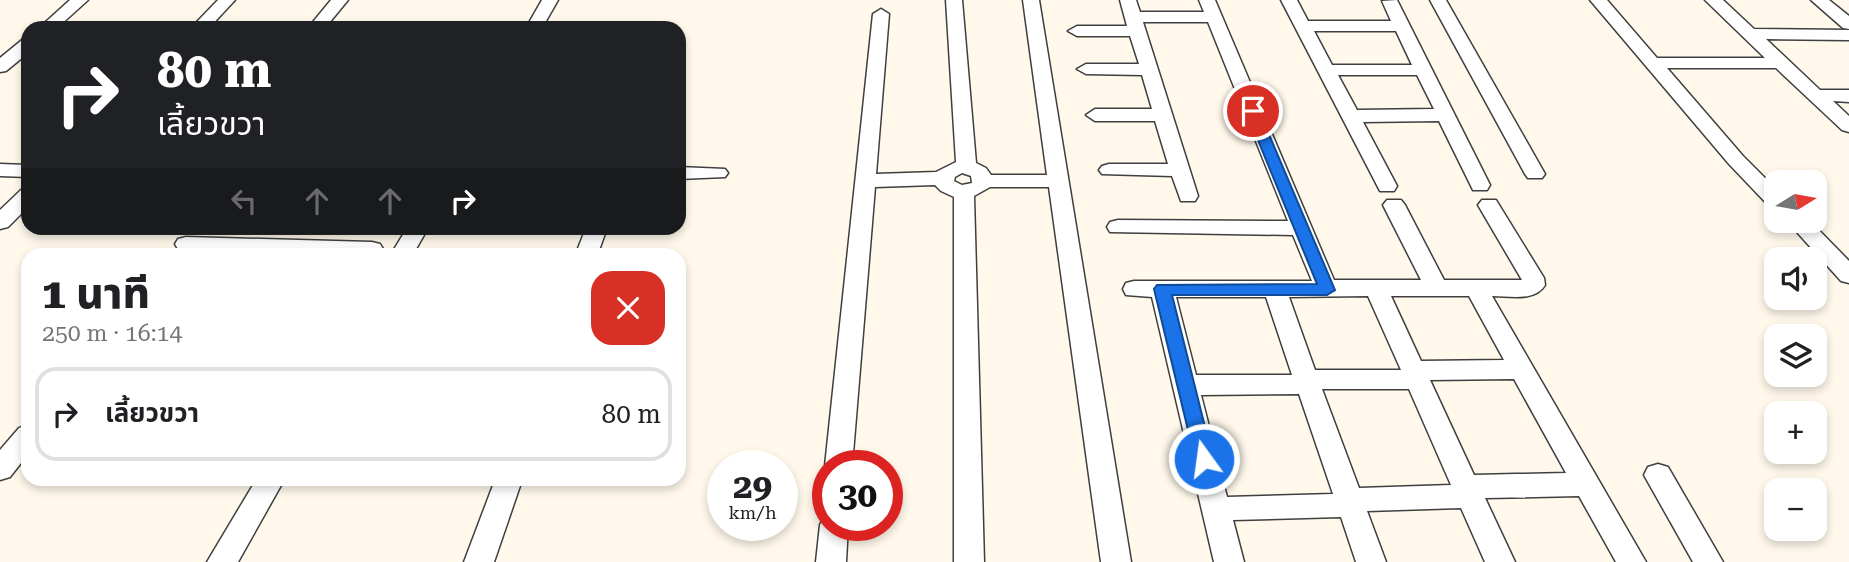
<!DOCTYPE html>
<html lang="th">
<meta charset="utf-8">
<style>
body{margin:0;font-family:"Roboto Serif","Noto Sans Thai",serif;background:#f6f6f6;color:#202124;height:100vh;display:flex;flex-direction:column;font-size:26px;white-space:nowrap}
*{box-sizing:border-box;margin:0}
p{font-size:23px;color:#757577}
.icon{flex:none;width:38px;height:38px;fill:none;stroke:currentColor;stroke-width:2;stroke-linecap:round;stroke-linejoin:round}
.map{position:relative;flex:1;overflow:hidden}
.details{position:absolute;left:21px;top:248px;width:665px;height:238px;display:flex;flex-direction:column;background:#fff;border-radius:21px;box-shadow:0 4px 10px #0003}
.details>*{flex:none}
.guide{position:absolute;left:21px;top:21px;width:665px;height:214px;border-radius:21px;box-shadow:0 4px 10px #0003;background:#202124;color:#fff;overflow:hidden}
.needle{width:46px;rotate:79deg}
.buttons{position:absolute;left:1764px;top:170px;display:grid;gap:14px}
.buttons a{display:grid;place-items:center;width:63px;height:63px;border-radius:14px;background:#fff;box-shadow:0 4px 10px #0003;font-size:35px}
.speed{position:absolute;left:707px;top:450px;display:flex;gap:14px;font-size:35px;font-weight:700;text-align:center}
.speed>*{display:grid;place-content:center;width:91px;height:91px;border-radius:50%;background:#fff;box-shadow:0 4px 10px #0003;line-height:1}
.speed small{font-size:18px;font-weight:400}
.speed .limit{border:10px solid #d22;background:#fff;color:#111}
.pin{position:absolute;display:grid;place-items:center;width:60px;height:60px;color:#fff;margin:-30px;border:4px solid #fff;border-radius:50%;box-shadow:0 2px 7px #0007}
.me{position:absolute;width:77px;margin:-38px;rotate:346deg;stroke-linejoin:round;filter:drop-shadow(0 0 5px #0008)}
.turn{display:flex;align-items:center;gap:24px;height:147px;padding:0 21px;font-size:32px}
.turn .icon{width:91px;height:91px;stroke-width:2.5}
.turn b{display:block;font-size:49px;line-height:60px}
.lanes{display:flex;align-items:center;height:66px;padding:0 21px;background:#0003;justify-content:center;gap:35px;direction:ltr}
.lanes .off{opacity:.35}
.round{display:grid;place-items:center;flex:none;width:74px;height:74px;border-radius:21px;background:#f6f6f6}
.headline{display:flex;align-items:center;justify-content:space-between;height:119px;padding:0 21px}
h1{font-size:42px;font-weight:800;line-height:52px}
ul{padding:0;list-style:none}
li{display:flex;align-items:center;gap:21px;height:94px;margin:0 14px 10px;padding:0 7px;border:4px solid #e0e0e0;border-radius:21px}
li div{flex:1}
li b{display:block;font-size:26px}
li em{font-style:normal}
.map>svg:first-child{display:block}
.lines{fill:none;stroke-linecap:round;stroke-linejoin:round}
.minor-casing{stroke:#3f3f3f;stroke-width:3}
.minor{fill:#fff;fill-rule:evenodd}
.route{fill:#1a73e8;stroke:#114b97;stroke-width:2}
</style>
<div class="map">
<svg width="1849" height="562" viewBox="0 0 1849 562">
<rect width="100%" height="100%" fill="#fff8eb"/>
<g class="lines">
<defs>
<g id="minor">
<path d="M70 0H88L57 28H39Z"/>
<path d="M218 0H235L209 28H191Z"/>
<path d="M331 0H348L325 28H308Z"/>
<path d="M542 0H558L542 28H526Z"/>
<path d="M946 0H962L976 163 986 168 991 175H1047L1023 0H1039L1131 562H1101L1049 187H990L974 196 984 562H954V197L941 191 935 185 875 187 852 466H828V472L825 466 873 14 881 9 889 14 876 174 936 172 956 162ZM962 173 971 176 972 183 962 185 954 181 955 177Z"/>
<path d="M1120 0H1136L1140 12H1204L1199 0H1215L1334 280H1421L1383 205 1387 200H1401L1405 205 1444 280H1522L1478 205 1482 200H1496L1544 278 1545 285C1535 302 1509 296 1492 296L1646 562H1616L1579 496 1485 498 1515 562H1485L1461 508 1367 511 1386 562H1356L1341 517 1233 520 1244 562H1214L1152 297 1126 295 1123 289 1126 283 1134 281H1312L1293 235 1110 232 1107 227 1110 222 1118 220 1288 221 1208 22H1143L1198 196 1195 201H1181L1172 176 1102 174 1099 170 1102 166 1109 164H1168L1155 121H1095L1086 115 1095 109H1152L1142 75 1086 74 1077 69 1086 64H1139L1130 36H1077L1068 31 1077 26H1127ZM1368 296 1401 370H1315L1289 297ZM1391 296H1469L1504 360 1421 361ZM1176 297H1266L1292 375H1196ZM1514 379 1566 473 1474 475 1430 380ZM1322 389H1409L1451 485 1359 488ZM1299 394 1333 494 1227 497 1201 395Z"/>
<path d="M1281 0H1297L1308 21H1391L1382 1 1397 0 1490 185 1487 190H1473L1439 121 1363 122 1397 186 1394 191H1380ZM1314 31H1396L1412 65H1332ZM1338 75H1417L1434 109 1357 110Z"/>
<path d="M1430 0H1446L1545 174 1542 178H1528L1525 174Z"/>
<path d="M1590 0H1607L1657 58H1765L1705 0H1723L1754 29 1849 30V40L1766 39 1820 90H1849V102L1833 101 1849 116V132L1842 130 1776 68H1667L1743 156 1776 189V208L1769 206 1729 164Z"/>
<path d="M1811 0H1829L1849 16V29L1843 28Z"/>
<path d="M28 39V53L6 71 0 72V58L22 40Z"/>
<path d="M0 164 28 165V177L0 176Z"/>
<path d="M679 167 725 169 728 173 725 177 679 179Z"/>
<path d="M28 188V207L8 227 0 229V210L21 190Z"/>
<path d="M1786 220H1809L1849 261V283L1841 281Z"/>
<path d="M407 228H428L412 256H390Z"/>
<path d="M586 228H607L597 256H575Z"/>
<path d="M186 237 372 242 380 244 383 249 375 256 178 249 175 244 178 239Z"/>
<path d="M28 424V454L10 477 0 480V450L19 428Z"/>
<path d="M1658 464 1668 467 1723 562H1693L1644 475 1648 467Z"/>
<path d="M256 480H284L238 562H207Z"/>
<path d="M495 480H522L494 562H464Z"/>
<path d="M828 515V525H848L846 562H816L820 525 824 516Z"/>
</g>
</defs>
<use href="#minor" class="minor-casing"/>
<use href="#minor" class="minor"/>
</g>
<path class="route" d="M1253 107 1259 111 1335 290 1327 295H1172L1213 459 1211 465 1204 467 1197 465 1195 459 1154 289 1157 285 1317 284 1246 111Z"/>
</svg>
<div class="buttons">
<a><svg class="needle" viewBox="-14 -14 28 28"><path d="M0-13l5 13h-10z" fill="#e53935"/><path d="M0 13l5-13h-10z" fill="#757577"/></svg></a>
<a><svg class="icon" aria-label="sound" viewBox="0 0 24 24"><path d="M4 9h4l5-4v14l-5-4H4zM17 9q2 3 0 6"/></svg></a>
<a><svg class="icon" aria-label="layers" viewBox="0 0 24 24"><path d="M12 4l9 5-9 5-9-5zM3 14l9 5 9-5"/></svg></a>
<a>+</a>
<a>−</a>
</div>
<div class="speed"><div>29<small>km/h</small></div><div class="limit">30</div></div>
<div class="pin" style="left:1253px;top:111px;background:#d93025"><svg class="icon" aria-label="arrive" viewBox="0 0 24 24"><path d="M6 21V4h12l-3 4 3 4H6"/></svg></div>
<svg class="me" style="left:1204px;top:459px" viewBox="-20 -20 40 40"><circle r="17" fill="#1a73e8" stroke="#fff" stroke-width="3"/><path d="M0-11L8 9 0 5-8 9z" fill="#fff"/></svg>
<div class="guide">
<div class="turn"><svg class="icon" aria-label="right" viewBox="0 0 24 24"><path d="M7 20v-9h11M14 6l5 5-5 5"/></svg><div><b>80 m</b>เลี้ยวขวา</div></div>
<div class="lanes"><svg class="icon off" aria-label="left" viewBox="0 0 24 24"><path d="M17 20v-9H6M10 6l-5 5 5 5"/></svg><svg class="icon off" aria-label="ahead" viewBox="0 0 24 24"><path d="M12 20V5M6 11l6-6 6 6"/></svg><svg class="icon off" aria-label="ahead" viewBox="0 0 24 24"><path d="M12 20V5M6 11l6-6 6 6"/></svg><svg class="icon" aria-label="right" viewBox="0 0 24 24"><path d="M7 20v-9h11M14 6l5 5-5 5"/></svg></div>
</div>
<section class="details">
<div class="headline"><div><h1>1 นาที</h1><p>250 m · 16:14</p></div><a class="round" style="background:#d93025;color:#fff"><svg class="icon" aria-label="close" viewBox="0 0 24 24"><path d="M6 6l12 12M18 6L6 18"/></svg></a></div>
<ul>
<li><svg class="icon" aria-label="right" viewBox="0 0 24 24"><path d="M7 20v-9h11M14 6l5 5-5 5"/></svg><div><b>เลี้ยวขวา</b></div><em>80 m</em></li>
</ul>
</section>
</div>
